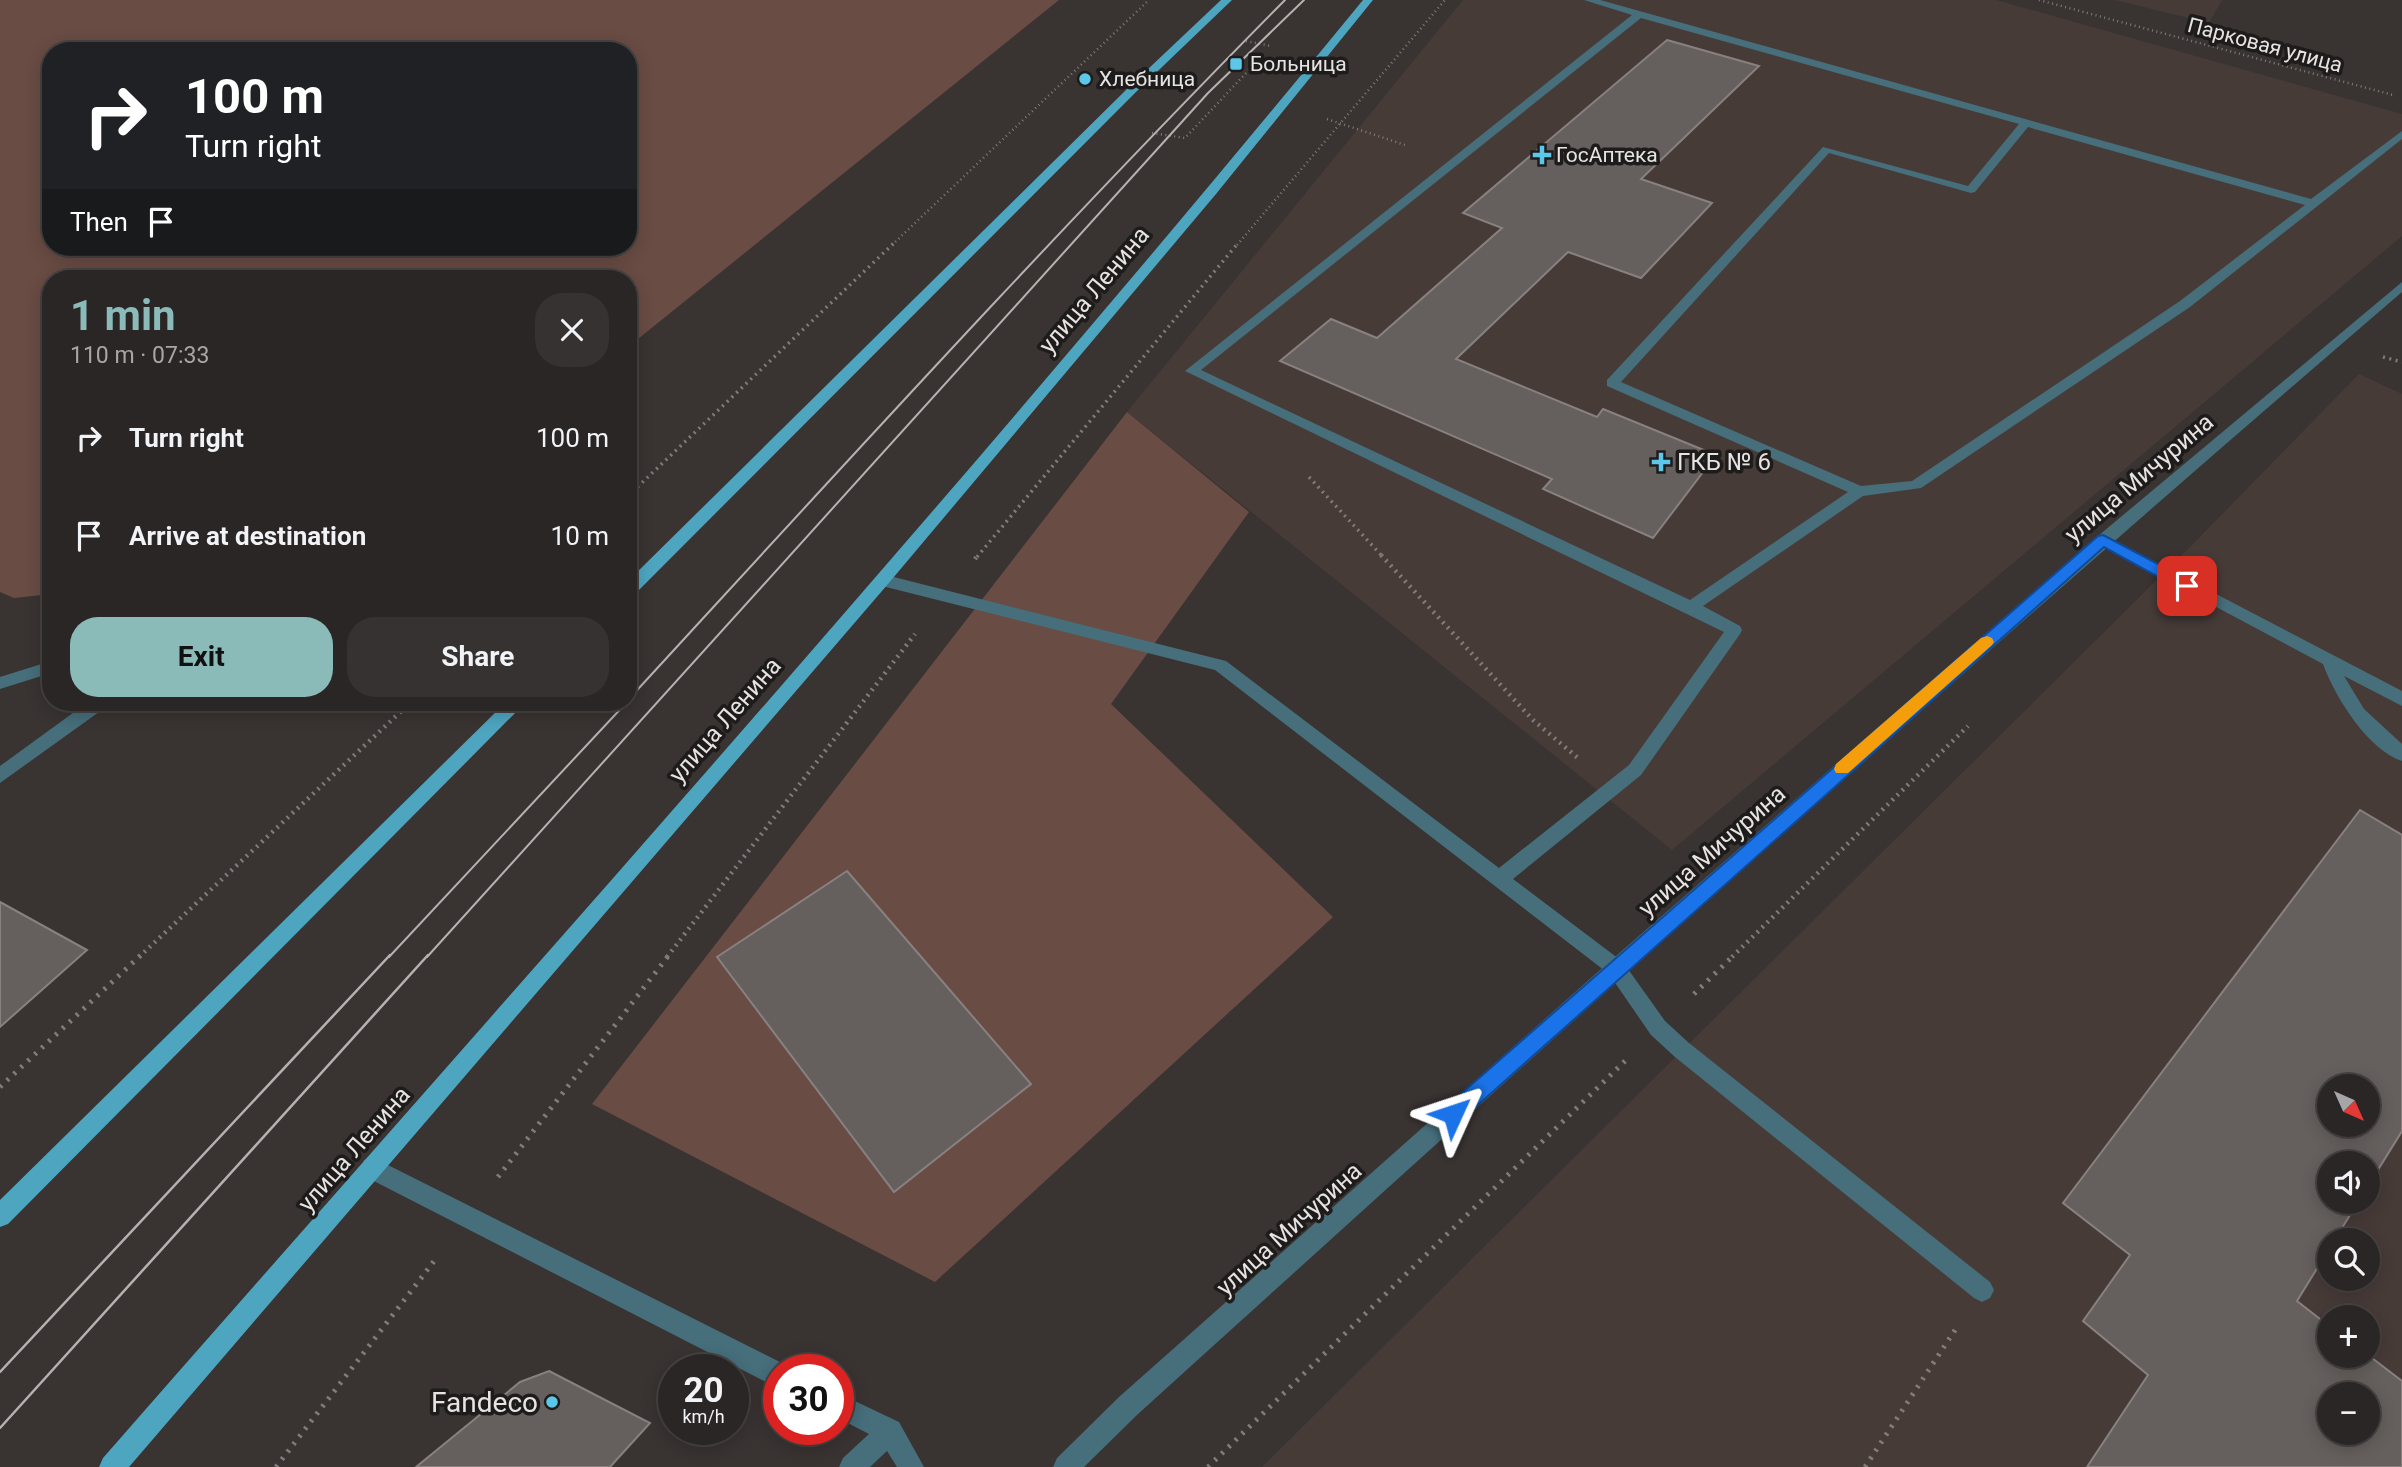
<!DOCTYPE html>
<meta charset="utf-8">
<style>
body{margin:0;font-family:Roboto,sans-serif;background:#373232;color:#f1f3f6;height:100vh;display:flex;flex-direction:column;font-size:26px;white-space:nowrap}
*{box-sizing:border-box;margin:0}
p{font-size:23px;color:#a6a5a7}
.icon{flex:none;width:38px;height:38px;fill:none;stroke:currentColor;stroke-width:2;stroke-linecap:round;stroke-linejoin:round}
.map{position:relative;flex:1;overflow:hidden}
.panel{position:absolute;left:42px;top:270px;width:595px;height:441px;display:flex;flex-direction:column;background:#2b2626;border-radius:28px;box-shadow:0 4px 18px #0003,0 0 0 2px #474343}
.panel>*{flex:none}
.banner{position:absolute;left:42px;top:42px;width:595px;height:214px;border-radius:28px;box-shadow:0 4px 18px #0003,0 0 0 2px #474343;background:#202124;color:#fff;overflow:hidden}
.needle{width:46px;rotate:135deg}
.controls{position:absolute;left:2317px;top:1074px;display:grid;gap:14px}
.controls a{display:grid;place-items:center;width:63px;height:63px;border-radius:50%;background:#2b2626;box-shadow:0 4px 18px #0003,0 0 0 2px #474343;font-size:35px}
.speed{position:absolute;left:658px;top:1354px;display:flex;gap:14px;font-size:35px;font-weight:700;text-align:center}
.speed>*{display:grid;place-content:center;width:91px;height:91px;border-radius:50%;background:#2b2626;box-shadow:0 4px 18px #0003,0 0 0 2px #474343;line-height:1}
.speed small{font-size:18px;font-weight:400}
.speed .limit{border:10px solid #d22;background:#fff;color:#111}
.pin{position:absolute;display:grid;place-items:center;width:60px;height:60px;color:#fff;margin:-30px;border-radius:14px;box-shadow:0 4px 10px #0006}
.me{position:absolute;width:77px;margin:-38px;rotate:48deg;stroke-linejoin:round;filter:drop-shadow(0 0 5px #0008)}
.turn{display:flex;align-items:center;gap:24px;height:147px;padding:0 28px;font-size:32px}
.turn .icon{width:91px;height:91px;stroke-width:2.5}
.turn b{display:block;font-size:49px;line-height:60px}
.then{display:flex;align-items:center;height:66px;padding:0 28px;background:#0003;gap:14px;font-size:26px}
.round{display:grid;place-items:center;flex:none;width:74px;height:74px;border-radius:28px;background:#373232}
.summary{display:flex;align-items:center;justify-content:space-between;height:119px;padding:0 28px}
h1{font-size:42px;font-weight:700;line-height:52px;color:#8bbbb9}
.button{display:flex;gap:14px;margin-top:auto;padding:14px 28px}
.button a{flex:1;height:80px;border-radius:28px;background:#8bbbb9;color:#111;font-size:28px;font-weight:700;line-height:80px;text-align:center}
.button a+a{background:#373232;color:#f1f3f6}
ul{padding:0;list-style:none}
li{display:flex;align-items:center;gap:21px;height:98px;padding:0 28px}
li div{flex:1}
li b{display:block;font-size:26px}
li em{font-style:normal}
.map>svg:first-child{display:block}
.built{fill:#473b38;fill-rule:evenodd}
.green{fill:#694c44;fill-rule:evenodd}
.building{fill:#655f5d;stroke:#888180;stroke-width:2;fill-rule:evenodd}
.lines{fill:none;stroke-linecap:round;stroke-linejoin:round}
.path-far3{stroke:#817c7b;stroke-width:2.5;stroke-dasharray:1 3.5;stroke-linecap:butt}
.path-far2{stroke:#817c7b;stroke-width:3.5;stroke-dasharray:2 4.5;stroke-linecap:butt}
.path-far1{stroke:#817c7b;stroke-width:4.5;stroke-dasharray:2 5;stroke-linecap:butt}
.path{stroke:#817c7b;stroke-width:5;stroke-dasharray:2.5 7;stroke-linecap:butt}
.service{fill:#466e7b;fill-rule:evenodd}
.minor{fill:#466e7b;fill-rule:evenodd}
.primary{fill:#4ea5c0;fill-rule:evenodd}
.tram-far1{stroke:#b6b2b1;stroke-width:2}
.tram{stroke:#b6b2b1;stroke-width:2.5}
.route{fill:#1a73e8;stroke:#114b97;stroke-width:2}
.slow{fill:#f59e0b}
.poi-dot{fill:#5cc7e8;stroke:#1e1c1b;stroke-width:2.5}
.labels{text-anchor:middle;stroke-width:7;stroke-linejoin:round;paint-order:stroke}
.far-street-label{font-size:21px;fill:#e6e3e2;stroke:#1e1c1b}
.far-poi-label{font-size:21px;fill:#e6e3e2;stroke:#1e1c1b;text-anchor:start}
.street-label{font-size:24px;fill:#e6e3e2;stroke:#1e1c1b}
.poi-label{font-size:24px;fill:#e6e3e2;stroke:#1e1c1b;text-anchor:start}
.near-poi-label{font-size:28px;fill:#e6e3e2;stroke:#1e1c1b;text-anchor:end}
</style>
<div class="map">
<svg width="2402" height="1467" viewBox="0 0 2402 1467">
<rect width="100%" height="100%" fill="#393332"/>
<g class="built">
<path d="M1463 0H1996L2402 114V236L1672 850 1127 412Z"/>
<path d="M2115 0H2222L2209 23Z"/>
<path d="M2359 374 2402 394V1467H1262L2192 545ZM2329 1087H2368V1125H2329ZM2329 1164H2368V1202H2329ZM2329 1241H2368V1279H2329ZM2329 1318H2368V1356H2329ZM2329 1395H2368V1433H2329Z"/>
</g>
<g class="green">
<path d="M0 0H1059L628 347V278H51V594L14 598 0 592ZM51 51H628V247H51Z"/>
<path d="M1127 412 1249 512 1111 704 1333 917 935 1282 592 1104Z"/>
</g>
<g class="building">
<path d="M1667 40 1759 66 1641 179 1712 203 1641 278 1568 252 1456 359 1597 417 1603 409 1716 455 1653 538 1543 489 1552 479 1280 361 1331 319 1377 338 1502 228 1463 213Z"/>
<path d="M2360 810 2402 835V1131L2368 1186V1164H2329V1202H2358L2334 1241H2329V1249L2297 1301 2329 1326V1356L2368 1355 2402 1381V1467H2087L2148 1375 2083 1321 2130 1255 2063 1203ZM2329 1087H2368V1125H2329ZM2329 1395H2368V1433H2329Z"/>
<path d="M847 871 1031 1084 894 1192 717 957Z"/>
<path d="M0 902 87 950 0 1027Z"/>
<path d="M549 1371 650 1423 610 1467H416L520 1382Z"/>
</g>
<g class="lines">
<g class="path-far3">
<path d="M2039 0 2393 95"/>
<path d="M1246 41 1271 46"/>
<path d="M1327 119 1405 145"/>
<path d="M1152 133 1185 138 1264 54"/>
<path d="M892 245 1149 0"/>
<path d="M1237 245 1445 0"/>
</g>
<g class="path-far2">
<path d="M2383 357 2402 362"/>
<path d="M1309 477 1383 557"/>
<path d="M628 496 894 243"/>
<path d="M977 557 1238 243"/>
</g>
<g class="path-far1">
<path d="M1381 555 1533 720 1578 758"/>
<path d="M975 559 978 555"/>
<path d="M139 957 411 702"/>
<path d="M667 957 915 634"/>
<path d="M1732 957 1968 726"/>
</g>
<g class="path">
<path d="M1694 994 1734 955"/>
<path d="M0 1087 141 955"/>
<path d="M498 1177 669 955"/>
<path d="M276 1467 438 1256"/>
<path d="M1208 1467 1625 1061"/>
<path d="M1865 1467 1955 1330"/>
</g>
<g class="service">
<path d="M1584 0H1600L1643 12 2311 199 2402 131V139L2190 307 1921 488 1863 496 1703 606 1740 626 1742 630 1740 634 1641 775 1513 879 1623 962 1665 1021 1689 1043 1990 1282 1994 1290 1990 1298 1982 1302 1974 1298 1675 1057 1651 1035 1609 974 1215 670 882 586 874 580 882 574 1226 661 1499 868 1629 765 1724 632 1185 371 1632 15ZM1641 18 2019 124 1968 186 1823 147 1607 380V386L1848 492 1690 600 1201 370ZM2028 127 2305 205 2180 301 1912 481 1861 486 1621 382 1829 153 1971 193 1975 192Z"/>
<path d="M2103 535 2402 691V706L2344 676 2364 709 2402 744V761C2368 750 2335 697 2323 664L2098 544 2095 540 2098 536Z"/>
<path d="M51 661V673L0 689V677Z"/>
<path d="M88 702H109L106 707 0 783V766Z"/>
<path d="M372 1157 788 1366 789 1370H779V1387L770 1384 364 1176 361 1168 364 1160Z"/>
<path d="M838 1393 899 1422 924 1467H897L887 1451 870 1467H839L843 1458 869 1434 838 1418Z"/>
</g>
<path class="minor" d="M2402 282V292C1974 659 1555 1036 1137 1415L1084 1467H1053L1057 1458 1119 1397 1609 962 2098 536Z"/>
<g class="primary">
<path d="M1221 0H1232L1137 91 634 595 628 597V581L1129 87Z"/>
<path d="M1363 0H1373L1216 194 888 584 129 1467H99L103 1458C526 975 956 497 1363 0Z"/>
<path d="M506 702H526L8 1224 0 1227V1200Z"/>
</g>
<g class="tram-far1">
<path d="M628 700C845 464 1060 227 1285 0"/>
<path d="M389 957 627 702"/>
<path d="M427 957 1208 93 1304 0"/>
</g>
<g class="tram">
<path d="M0 1372 390 955"/>
<path d="M0 1428 428 955"/>
</g>
</g>
<path class="route" d="M2103 535 2192 582 2194 586 2192 590H2182L2104 547 1460 1121 1453 1124 1446 1121 1443 1114 1446 1107 2098 536Z"/>
<path class="slow" d="M1987 636 1992 638 1994 642 1992 645 1848 773H1836L1834 769 1836 764 1981 638Z"/>
<g class="poi-dot">
<rect x="1229" y="57" width="14" height="14" rx="3.5"/>
<circle cx="1085" cy="79" r="7"/>
<path d="M1538.5 144.5h7v7h7v7h-7v7h-7v-7h-7v-7h7z"/>
<path d="M1657.5 451.5h7v7h7v7h-7v7h-7v-7h-7v-7h7z"/>
<circle cx="552" cy="1402" r="7"/>
</g>
<g class="labels">
<g class="far-street-label">
<text transform="translate(2265 45) rotate(15)" y="7">Парковая улица</text>
</g>
<g class="far-poi-label">
<text x="1250" y="71">Больница</text>
<text x="1099" y="86">Хлебница</text>
<text x="1556" y="162">ГосАптека</text>
</g>
<g class="street-label">
<text transform="translate(1094 290) rotate(-50)" y="8">улица Ленина</text>
<text transform="translate(2139 478) rotate(-40)" y="8">улица Мичурина</text>
<text transform="translate(725 720) rotate(-49)" y="8">улица Ленина</text>
<text transform="translate(1712 851) rotate(-41)" y="8">улица Мичурина</text>
<text transform="translate(354 1149) rotate(-49)" y="8">улица Ленина</text>
<text transform="translate(1289 1229) rotate(-42)" y="8">улица Мичурина</text>
</g>
<g class="poi-label">
<text x="1677" y="470">ГКБ № 6</text>
</g>
<g class="near-poi-label">
<text x="538" y="1412">Fandeco</text>
</g>
</g>
</svg>
<div class="controls">
<a><svg class="needle" viewBox="-14 -14 28 28"><path d="M0-13l5 13h-10z" fill="#e53935"/><path d="M0 13l5-13h-10z" fill="#a6a5a7"/></svg></a>
<a><svg class="icon" aria-label="sound" viewBox="0 0 24 24"><path d="M4 9h4l5-4v14l-5-4H4zM17 9q2 3 0 6"/></svg></a>
<a><svg class="icon" aria-label="search" viewBox="0 0 24 24"><circle cx="10" cy="10" r="6"/><path d="M15 15l6 6"/></svg></a>
<a>+</a>
<a>−</a>
</div>
<div class="speed"><div>20<small>km/h</small></div><div class="limit">30</div></div>
<div class="pin" style="left:2187px;top:586px;background:#d93025"><svg class="icon" aria-label="arrive" viewBox="0 0 24 24"><path d="M6 21V4h12l-3 4 3 4H6"/></svg></div>
<svg class="me" style="left:1453px;top:1114px" viewBox="-20 -20 40 40"><path d="M0-17L14 15 0 8-14 15z" fill="#1a73e8" stroke="#fff" stroke-width="4"/></svg>
<div class="banner">
<div class="turn"><svg class="icon" aria-label="right" viewBox="0 0 24 24"><path d="M7 20v-9h11M14 6l5 5-5 5"/></svg><div><b>100 m</b>Turn right</div></div>
<div class="then">Then<svg class="icon" aria-label="arrive" viewBox="0 0 24 24"><path d="M6 21V4h12l-3 4 3 4H6"/></svg></div>
</div>
<section class="panel">
<div class="summary"><div><h1>1 min</h1><p>110 m · 07:33</p></div><a class="round"><svg class="icon" aria-label="close" viewBox="0 0 24 24"><path d="M6 6l12 12M18 6L6 18"/></svg></a></div>
<ul>
<li><svg class="icon" aria-label="right" viewBox="0 0 24 24"><path d="M7 20v-9h11M14 6l5 5-5 5"/></svg><div><b>Turn right</b></div><em>100 m</em></li>
<li><svg class="icon" aria-label="arrive" viewBox="0 0 24 24"><path d="M6 21V4h12l-3 4 3 4H6"/></svg><div><b>Arrive at destination</b></div><em>10 m</em></li>
</ul>
<div class="button"><a>Exit</a><a>Share</a></div>
</section>
</div>
